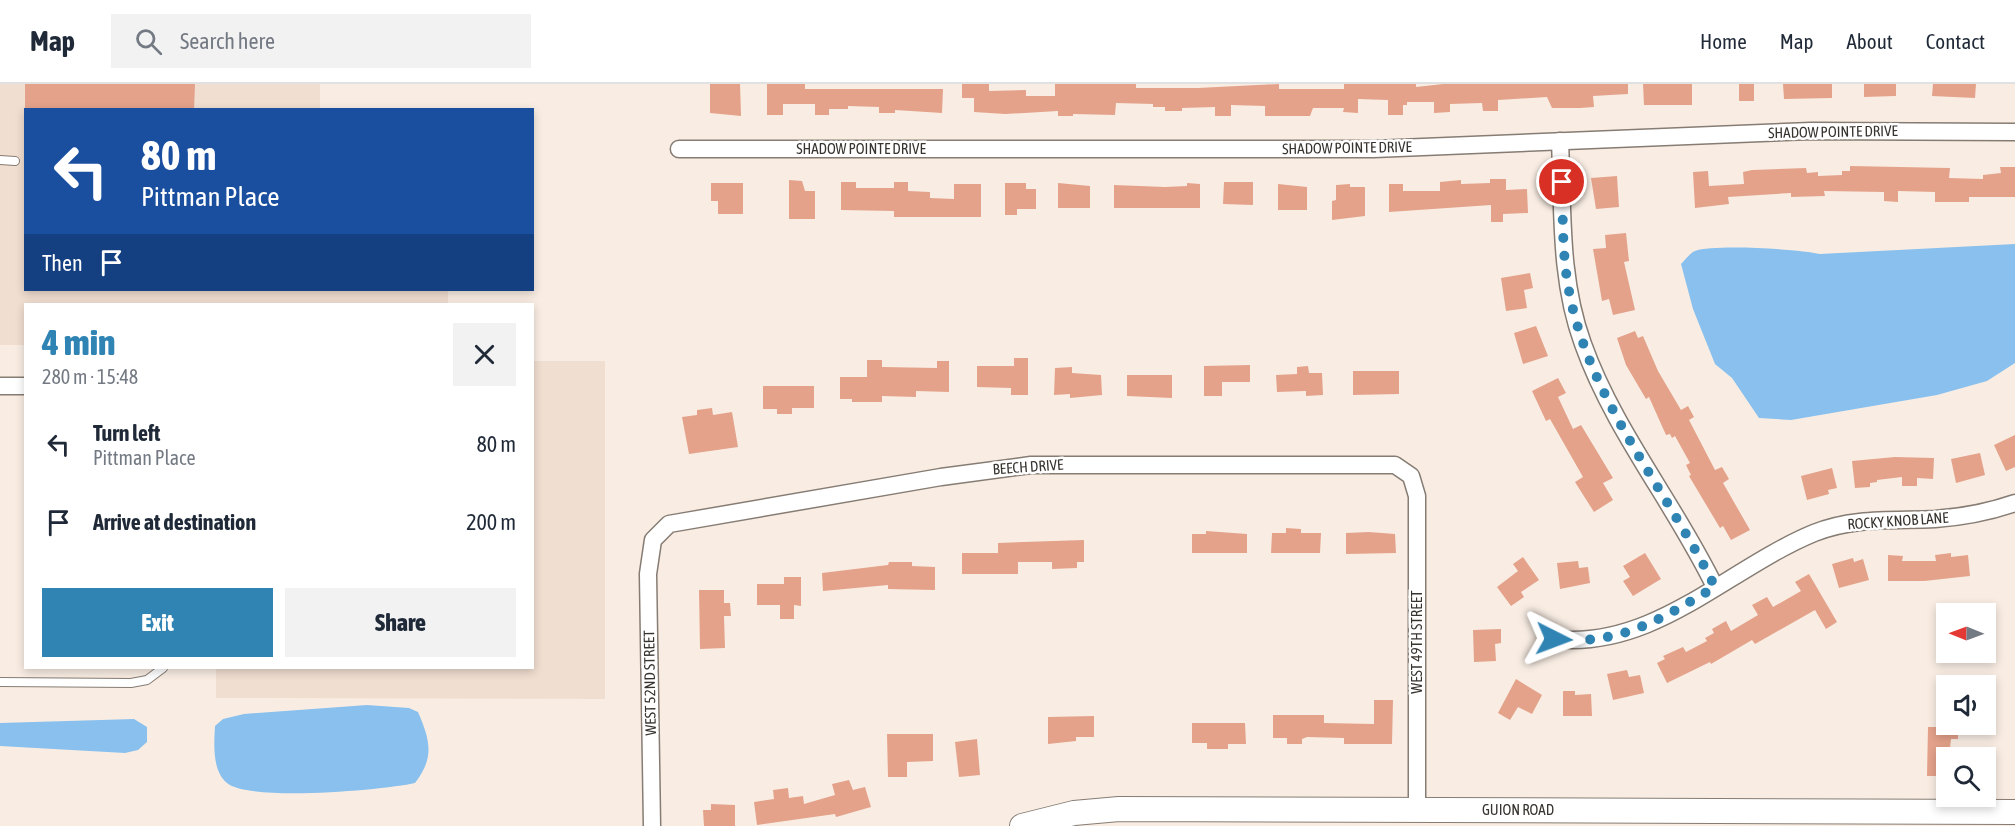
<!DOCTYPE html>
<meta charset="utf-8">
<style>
body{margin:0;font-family:"Asap Condensed",sans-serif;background:#f2f2f3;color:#1f2937;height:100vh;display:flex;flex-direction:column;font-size:22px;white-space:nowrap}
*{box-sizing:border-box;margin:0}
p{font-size:20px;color:#747a83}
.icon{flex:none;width:33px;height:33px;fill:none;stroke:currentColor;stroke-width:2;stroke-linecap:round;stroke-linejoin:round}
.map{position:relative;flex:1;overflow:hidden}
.sheet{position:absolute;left:24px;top:219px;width:510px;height:366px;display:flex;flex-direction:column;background:#fff;border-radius:0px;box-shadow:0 3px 9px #0003}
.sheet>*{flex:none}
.hud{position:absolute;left:24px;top:24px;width:510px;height:183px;border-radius:0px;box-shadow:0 3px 9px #0003;background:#1a4fa0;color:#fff;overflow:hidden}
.needle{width:39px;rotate:271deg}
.controls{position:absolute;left:1936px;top:519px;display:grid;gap:12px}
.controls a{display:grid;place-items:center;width:60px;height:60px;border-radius:0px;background:#fff;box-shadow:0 3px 9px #0003;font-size:30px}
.pin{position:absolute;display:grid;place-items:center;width:51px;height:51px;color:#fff;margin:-26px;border:3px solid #fff;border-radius:50%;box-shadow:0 2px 6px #0007}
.me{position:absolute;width:66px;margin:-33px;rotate:93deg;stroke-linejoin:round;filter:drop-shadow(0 0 4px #0008)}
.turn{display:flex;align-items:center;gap:21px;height:126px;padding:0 18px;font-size:27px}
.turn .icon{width:78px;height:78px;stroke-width:2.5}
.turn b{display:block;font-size:42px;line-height:51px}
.then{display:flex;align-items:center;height:57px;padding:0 18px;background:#0003;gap:12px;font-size:22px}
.round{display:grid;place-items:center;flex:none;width:63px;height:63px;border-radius:0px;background:#f2f2f3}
.headline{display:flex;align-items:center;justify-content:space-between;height:102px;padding:0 18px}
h1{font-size:36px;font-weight:800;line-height:45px;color:#2f84b4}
.button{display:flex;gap:12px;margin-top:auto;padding:12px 18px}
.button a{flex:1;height:69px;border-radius:0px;background:#2f84b4;color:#fff;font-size:24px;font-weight:800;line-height:69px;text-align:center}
.button a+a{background:#f2f2f3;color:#1f2937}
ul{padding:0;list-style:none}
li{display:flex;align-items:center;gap:18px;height:78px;padding:0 18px}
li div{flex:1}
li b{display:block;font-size:22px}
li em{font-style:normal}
header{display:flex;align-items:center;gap:36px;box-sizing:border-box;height:84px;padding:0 30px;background:#fff;border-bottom:2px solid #e0e1e3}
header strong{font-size:28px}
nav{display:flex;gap:33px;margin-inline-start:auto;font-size:21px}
.search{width:420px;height:54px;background:#f2f2f3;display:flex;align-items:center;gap:15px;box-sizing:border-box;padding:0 21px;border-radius:0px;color:#747a83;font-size:22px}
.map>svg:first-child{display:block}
.built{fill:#f0ded0}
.water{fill:#89c0ed}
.building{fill:#e4a28a}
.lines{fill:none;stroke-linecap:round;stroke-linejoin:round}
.lane-casing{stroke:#867c73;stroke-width:10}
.street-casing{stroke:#867c73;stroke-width:19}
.secondary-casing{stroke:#867c73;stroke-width:26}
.lane{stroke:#fff;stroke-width:8}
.street{stroke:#fff;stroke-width:16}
.secondary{stroke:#fff;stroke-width:24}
.route{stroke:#2f84b4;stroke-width:10;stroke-dasharray:0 18}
.labels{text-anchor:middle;stroke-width:5;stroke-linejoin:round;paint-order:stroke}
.street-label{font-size:15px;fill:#37332f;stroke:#fff}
</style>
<header>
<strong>Map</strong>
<div class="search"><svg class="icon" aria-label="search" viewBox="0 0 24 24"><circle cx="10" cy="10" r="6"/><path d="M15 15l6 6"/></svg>Search here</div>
<nav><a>Home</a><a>Map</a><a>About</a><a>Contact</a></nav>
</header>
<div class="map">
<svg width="2015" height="742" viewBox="0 0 2015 742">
<rect width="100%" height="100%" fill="#f9ede3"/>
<g class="built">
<path d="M0 0H320V25L26 26V206H448V220H26L25 261H0Z"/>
<path d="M533 277H605V615L216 614V584H532Z"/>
</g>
<g class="water">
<path d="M2015 160V279L1987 297 1937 311 1791 336 1759 334 1732 294 1715 280 1693 225 1681 180C1685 176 1690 169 1695 167 1714 160 1799 165 1820 170Z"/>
<path d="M367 621 409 624 418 628C430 656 435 673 415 699 385 706 249 718 227 699 212 687 214 660 215 642L223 635 244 630Z"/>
<path d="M134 635 147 643V658L138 666 125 669 0 662V639Z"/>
</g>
<g class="building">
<path d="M25 0H195L194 26H25Z"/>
<path d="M710 0H740L741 32 710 29Z"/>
<path d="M767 0H805V5H943L942 29 895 26V29H879V23L848 22V25H829V31H815V20H783V31H767Z"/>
<path d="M962 0H989V7L1026 6V12H1055V0H1136V4H1198L1279 0V5H1344V0H1416V3L1443 0H1628V10L1593 12 1594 23 1580 24H1552L1547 13 1498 16V27H1483L1482 19 1450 20V28L1434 29V18H1407V21H1403V31H1388V16L1358 15V29L1343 28 1344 24H1313L1310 32H1265V22L1231 21V32H1215V23L1182 24V27H1165V23H1153V20L1116 19 1115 31 1073 30V32H1058V27L1005 30 974 28V14H962Z"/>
<path d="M1643 0H1692V21H1644Z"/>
<rect x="1739" y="0" width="15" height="17"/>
<path d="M1783 0H1832V14L1784 15Z"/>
<path d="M1864 0H1896V12L1864 13Z"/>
<path d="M1933 0H1976L1975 14 1932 12Z"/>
<path d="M1850 82 1950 84 1949 94 1983 95V91L2001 89 2000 83H2015V113H1969V118H1935V108L1898 107V118L1884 117V108L1824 107 1825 112 1791 113V109L1728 113 1729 120 1695 124 1693 88 1708 87 1709 102 1744 100 1743 88 1752 86 1806 84 1807 89 1818 88V92L1842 91V87H1850Z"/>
<path d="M1617 92 1619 123 1596 125 1591 94Z"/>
<path d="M1490 95H1506V106L1527 105 1528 129 1503 130V138H1491V121L1389 128V100H1403V107H1440V98L1461 96V100L1490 99Z"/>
<path d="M789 96 802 97 805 107H815V135H789Z"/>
<path d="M841 98H856V104H894V98H908V107L930 108V114L954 115V100H981V133H894V127L841 126Z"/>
<path d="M1224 98H1253V121L1223 120Z"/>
<path d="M711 99H743V130H718V117H711Z"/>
<path d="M1005 99H1026V105H1036V125H1017V131H1005Z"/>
<path d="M1058 99 1090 102V124H1058Z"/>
<path d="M1187 99 1200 100V124H1114V101L1165 103 1187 102Z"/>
<path d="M1278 100 1307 103V126H1278Z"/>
<path d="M1350 100V103H1365V132L1332 136V117L1336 116V101Z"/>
<path d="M1626 149 1629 177 1624 178 1635 226 1613 231 1609 215 1602 217 1593 165 1606 164 1605 151Z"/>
<path d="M1530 189 1533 204 1524 206 1527 224 1506 227 1501 194Z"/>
<path d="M1536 242 1548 272 1523 280 1514 249Z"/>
<path d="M1635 247 1638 254 1643 252 1658 287 1681 326 1688 322 1694 333 1689 336 1715 386 1722 383 1729 395 1723 399 1750 446 1731 456 1723 442 1720 444 1689 392 1691 391 1686 381 1690 379 1675 352 1672 354 1670 350 1666 351 1649 313 1646 315 1626 281 1617 254Z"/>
<path d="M1014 274H1028V311H1011V304L977 303V282H1014Z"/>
<path d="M867 276H882V283L937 284V277H949V308L916 307V313L882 312V318H852V315H840V293H867Z"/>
<path d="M1250 281V298H1222V312H1204V282Z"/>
<path d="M1308 282 1309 289H1322L1323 311 1306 312V307L1277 308 1276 291 1297 290V283Z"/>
<path d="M1072 283V289L1101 291 1102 311 1070 314V310L1054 311 1055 284Z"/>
<path d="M1353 287H1399V310L1353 311Z"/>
<path d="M1127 291H1172V314L1127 312Z"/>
<path d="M1558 294 1566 309 1558 313 1573 345 1581 341 1613 394 1603 399 1613 416 1594 428 1575 398 1583 393 1550 335 1546 337 1532 307Z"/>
<path d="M763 302H814V324H792V330H777V325H763Z"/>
<path d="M712 324 713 331 732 328 738 363 689 370 682 333 697 331V326Z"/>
<path d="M2015 351V383L2006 387 1994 361Z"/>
<path d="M1980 369 1985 391 1956 399 1951 375Z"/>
<path d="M1895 373 1934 374 1933 395 1917 394V402H1902V393L1877 396V398L1870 399V403L1855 404 1852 377Z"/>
<path d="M1832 384 1837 404 1828 406 1829 410 1807 416 1801 392Z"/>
<path d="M1286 444 1301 445V449H1321L1320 469H1271L1272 449H1286Z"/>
<path d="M1206 447 1247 450V469H1192V450H1206Z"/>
<path d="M1369 448 1395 450 1396 469 1346 470V449Z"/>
<path d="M1084 456V478H1077V484L1052 485V478H1018V490H962V469H998V459Z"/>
<path d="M1645 469 1661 495 1633 512 1623 497 1630 493 1623 482Z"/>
<path d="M1951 469V473L1968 471 1970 492 1924 497H1888V471L1903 472 1902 477H1936L1935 471Z"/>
<path d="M1523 473 1539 496 1521 508 1524 513 1511 522 1497 503 1518 487 1513 480Z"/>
<path d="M1853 474 1854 478 1863 475 1869 496 1839 504 1832 480Z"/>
<path d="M1578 477 1579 484 1588 483 1590 499 1560 505 1557 479Z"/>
<path d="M889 478H912V482L935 483V506L888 505V501L823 507 822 489 888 481Z"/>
<path d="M1809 490 1837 538 1826 545 1815 526 1755 560 1752 556 1711 580 1710 578 1667 599 1657 579 1665 575 1663 572 1683 563 1686 568 1707 557 1705 554 1714 549 1712 545 1726 537 1731 547 1758 531 1752 521 1767 513 1773 523 1801 507 1795 498Z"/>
<path d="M784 493H801V522L794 521V535H780V521H757V500H784Z"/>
<path d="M699 506H724V519H730L731 532H724L725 564 700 565Z"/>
<path d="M1501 545V559L1495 560 1496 577 1474 578 1473 546Z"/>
<path d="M1627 586 1629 593 1640 591 1644 609 1613 616 1607 590Z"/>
<path d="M1516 595 1542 611 1532 630 1518 623 1510 636 1498 629Z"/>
<path d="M1563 607H1575V611L1591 610 1592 632H1563Z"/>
<path d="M1374 616H1393L1392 660H1344V654L1307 653 1302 655V660H1287V654H1273V631H1324V639L1374 640Z"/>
<path d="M1094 632V653H1076V657L1048 660V633Z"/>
<path d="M1192 639H1245L1246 660H1228V665H1207V659H1192Z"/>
<path d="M1928 643H1958V655H1951L1947 692H1927Z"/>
<path d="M887 650H933V677L907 678V693H888Z"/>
<path d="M977 655 980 691 959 693 955 658Z"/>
<path d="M849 696 853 706 865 703 871 723 836 733 835 730 757 741 754 718 774 715 773 706 788 704 789 714 803 712 804 720 835 711 832 700Z"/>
<path d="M711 720 735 721V742H704L703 726H711Z"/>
</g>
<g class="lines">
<defs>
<g id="lane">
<path d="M0 76 15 77"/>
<path d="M0 598 131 599 147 596 163 584"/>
</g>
<g id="street">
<path d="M1560 57C1563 125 1559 195 1583 260 1614 347 1675 420 1715 503"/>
<path d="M679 65H1374L1811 47 2015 48"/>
<path d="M0 302H26"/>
<path d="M1554 555C1654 566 1727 485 1814 449 1853 433 1894 437 1935 435 1962 433 1989 428 2015 419"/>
<path d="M652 742 648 490 653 456 669 440 941 393 1031 381H1395L1411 392 1417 412V725"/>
</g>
<path id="secondary" d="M1022 742 1074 729 1119 725 2015 728"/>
</defs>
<use href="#lane" class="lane-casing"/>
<use href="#street" class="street-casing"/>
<use href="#secondary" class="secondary-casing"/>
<use href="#lane" class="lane"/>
<use href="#street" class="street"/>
<use href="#secondary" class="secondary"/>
</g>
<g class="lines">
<path class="route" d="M1554 555C1620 562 1661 535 1715 503 1667 406 1589 316 1569 207 1562 171 1563 134 1562 98"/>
</g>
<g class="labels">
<g class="street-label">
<text transform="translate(1833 48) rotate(-1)" y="5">SHADOW POINTE DRIVE</text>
<text transform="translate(1347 64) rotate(-1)" y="5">SHADOW POINTE DRIVE</text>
<text x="861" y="70">SHADOW POINTE DRIVE</text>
<text transform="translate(1028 383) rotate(-4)" y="5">BEECH DRIVE</text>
<text transform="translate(1898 437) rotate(-4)" y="5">ROCKY KNOB LANE</text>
<text transform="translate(1417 558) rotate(-90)" y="5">WEST 49TH STREET</text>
<text transform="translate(650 599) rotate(-91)" y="5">WEST 52ND STREET</text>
<text x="1518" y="731">GUION ROAD</text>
</g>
</g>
</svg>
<div class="controls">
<a><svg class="needle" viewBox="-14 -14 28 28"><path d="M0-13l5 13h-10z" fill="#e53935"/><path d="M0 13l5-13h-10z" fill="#747a83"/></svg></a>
<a><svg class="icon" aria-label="sound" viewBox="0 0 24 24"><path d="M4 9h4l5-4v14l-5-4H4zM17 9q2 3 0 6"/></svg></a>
<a><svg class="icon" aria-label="search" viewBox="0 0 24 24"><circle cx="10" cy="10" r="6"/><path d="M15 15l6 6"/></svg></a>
</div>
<div class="pin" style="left:1562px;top:98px;background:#d93025"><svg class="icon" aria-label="arrive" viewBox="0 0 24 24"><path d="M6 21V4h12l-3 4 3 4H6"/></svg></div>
<svg class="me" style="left:1554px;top:555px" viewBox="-20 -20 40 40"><path d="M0-17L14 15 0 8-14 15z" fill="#2f84b4" stroke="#fff" stroke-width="4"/></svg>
<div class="hud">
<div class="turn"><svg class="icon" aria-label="left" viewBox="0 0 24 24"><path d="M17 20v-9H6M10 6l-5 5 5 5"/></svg><div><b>80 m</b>Pittman Place</div></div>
<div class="then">Then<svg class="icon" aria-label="arrive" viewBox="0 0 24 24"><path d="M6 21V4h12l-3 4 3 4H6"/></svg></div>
</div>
<section class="sheet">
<div class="headline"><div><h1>4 min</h1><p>280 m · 15:48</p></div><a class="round"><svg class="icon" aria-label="close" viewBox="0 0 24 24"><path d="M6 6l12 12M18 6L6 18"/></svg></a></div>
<ul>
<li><svg class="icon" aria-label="left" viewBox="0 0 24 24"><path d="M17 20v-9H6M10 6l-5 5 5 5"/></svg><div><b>Turn left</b><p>Pittman Place</p></div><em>80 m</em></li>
<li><svg class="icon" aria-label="arrive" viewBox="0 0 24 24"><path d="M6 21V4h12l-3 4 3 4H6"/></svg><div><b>Arrive at destination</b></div><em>200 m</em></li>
</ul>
<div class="button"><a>Exit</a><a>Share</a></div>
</section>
</div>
